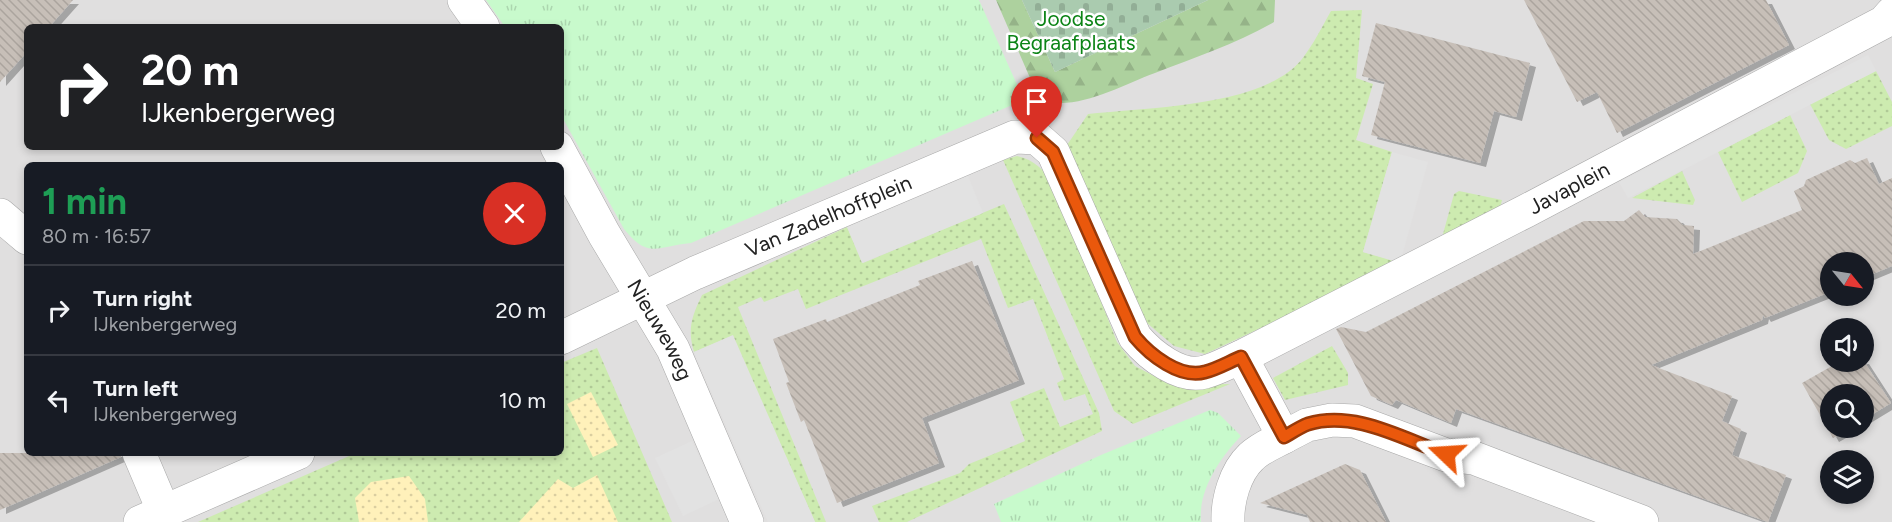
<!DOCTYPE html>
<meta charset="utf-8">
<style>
body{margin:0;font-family:Figtree,sans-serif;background:#242831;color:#f1f3f6;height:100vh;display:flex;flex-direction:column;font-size:22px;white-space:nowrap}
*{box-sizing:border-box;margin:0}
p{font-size:20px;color:#9ea1a6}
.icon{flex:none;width:33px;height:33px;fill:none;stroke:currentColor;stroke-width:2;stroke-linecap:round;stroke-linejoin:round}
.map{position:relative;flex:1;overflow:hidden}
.side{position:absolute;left:24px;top:162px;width:540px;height:294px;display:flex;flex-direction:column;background:#171b24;border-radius:9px;box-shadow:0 3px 9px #0003}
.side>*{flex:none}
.hud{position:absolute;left:24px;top:24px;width:540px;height:126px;border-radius:9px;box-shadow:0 3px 9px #0003;background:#202124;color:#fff;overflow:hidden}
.needle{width:39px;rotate:120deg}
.controls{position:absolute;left:1820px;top:252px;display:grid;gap:12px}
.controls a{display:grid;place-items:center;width:54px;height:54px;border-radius:50%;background:#171b24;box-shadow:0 3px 9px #0003;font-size:30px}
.pin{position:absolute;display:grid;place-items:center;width:51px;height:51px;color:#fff;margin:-62px -26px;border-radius:50% 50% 50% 0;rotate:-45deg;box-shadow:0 0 6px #0007}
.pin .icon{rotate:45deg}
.me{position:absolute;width:66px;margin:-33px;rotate:290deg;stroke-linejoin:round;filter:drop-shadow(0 0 4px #0008)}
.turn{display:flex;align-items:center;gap:21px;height:126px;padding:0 18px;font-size:27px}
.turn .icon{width:78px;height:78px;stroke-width:2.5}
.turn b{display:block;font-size:42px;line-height:51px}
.round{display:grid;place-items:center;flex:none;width:63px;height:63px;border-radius:32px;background:#242831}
.summary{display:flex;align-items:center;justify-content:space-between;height:102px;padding:0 18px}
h1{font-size:36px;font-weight:700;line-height:45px;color:#1e9e55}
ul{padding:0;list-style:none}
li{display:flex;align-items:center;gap:18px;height:90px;padding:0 18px;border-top:2px solid #363941}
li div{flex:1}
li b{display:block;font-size:22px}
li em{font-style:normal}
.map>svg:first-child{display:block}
.residential{fill:#e0dfdf;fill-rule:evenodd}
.grass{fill:url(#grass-dots)}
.forest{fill:url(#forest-firs)}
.sand{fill:url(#sand-dots)}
.cemetery{fill:url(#cemetery-stones)}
.park{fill:url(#park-tufts)}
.parking{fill:#e2e2e2}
.building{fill:url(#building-back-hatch);filter:url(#shadow)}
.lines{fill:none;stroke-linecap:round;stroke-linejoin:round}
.street-casing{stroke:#a9a9a9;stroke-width:34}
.street{stroke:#fff;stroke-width:33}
.route-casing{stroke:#983908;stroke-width:15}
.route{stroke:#ea580c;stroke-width:10}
.labels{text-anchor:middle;stroke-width:5;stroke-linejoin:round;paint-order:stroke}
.park-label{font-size:21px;fill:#0c8416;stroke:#fff}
.street-label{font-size:21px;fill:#222;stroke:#fff}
</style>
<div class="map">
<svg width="1892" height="522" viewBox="0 0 1892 522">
<defs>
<pattern id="grass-dots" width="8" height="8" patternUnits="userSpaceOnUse" patternTransform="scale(1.5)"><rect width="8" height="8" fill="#cdebb0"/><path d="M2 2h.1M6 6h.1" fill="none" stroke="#b0c997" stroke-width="1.8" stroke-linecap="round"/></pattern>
<pattern id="forest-firs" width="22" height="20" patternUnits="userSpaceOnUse" patternTransform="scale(1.5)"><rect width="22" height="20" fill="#add19e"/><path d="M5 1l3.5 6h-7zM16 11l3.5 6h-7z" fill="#95b388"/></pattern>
<pattern id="sand-dots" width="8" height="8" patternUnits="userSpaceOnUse" patternTransform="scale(1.5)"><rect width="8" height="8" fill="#fff1ba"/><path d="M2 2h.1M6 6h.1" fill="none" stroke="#dacea0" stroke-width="1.8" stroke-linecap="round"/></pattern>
<pattern id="cemetery-stones" width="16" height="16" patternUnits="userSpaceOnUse" patternTransform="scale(1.5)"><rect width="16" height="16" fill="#aacbaf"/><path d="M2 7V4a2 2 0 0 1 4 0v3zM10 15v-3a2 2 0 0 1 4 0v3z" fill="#92ae96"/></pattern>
<pattern id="park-tufts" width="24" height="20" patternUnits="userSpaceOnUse" patternTransform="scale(1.5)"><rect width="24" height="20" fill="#c8facc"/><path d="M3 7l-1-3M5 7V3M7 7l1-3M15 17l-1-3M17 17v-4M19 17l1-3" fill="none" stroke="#acd6af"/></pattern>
<pattern id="building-back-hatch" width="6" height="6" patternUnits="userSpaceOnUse" patternTransform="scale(1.5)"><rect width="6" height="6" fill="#c7bfb8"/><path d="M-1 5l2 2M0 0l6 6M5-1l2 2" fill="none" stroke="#aba49e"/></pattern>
<filter id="shadow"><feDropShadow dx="6" dy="4" stdDeviation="0" flood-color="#0004"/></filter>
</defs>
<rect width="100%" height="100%" fill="#f2efe9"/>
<path class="residential" d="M0 0H1892V522H0ZM27 27H561V147H27ZM27 165H561V453H27ZM1830 262H1863V296H1830ZM1830 328H1863V362H1830ZM1830 394H1863V428H1830ZM1830 460H1863V494H1830Z"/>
<g class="grass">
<path d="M1362 10 1356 78 1373 84 1356 140 1392 152 1363 252 1393 260 1391 267 1205 354 1174 346 1147 323 1063 151 1088 114C1147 107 1264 107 1302 59 1313 45 1322 27 1331 11Z"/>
<path d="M1876 71 1892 102V126L1846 149 1829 140 1810 104Z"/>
<path d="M1790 115 1807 151 1798 173 1742 202 1718 152Z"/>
<path d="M1017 156C1035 160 1043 170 1055 184L1117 342 1135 366 1171 385 1230 384 1133 424 1114 411 1003 160Z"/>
<path d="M1682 171 1695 200 1693 205 1632 198Z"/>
<path d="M1459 191 1502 200 1500 208 1448 236 1443 234 1454 194Z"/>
<path d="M1004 204 1099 413 1102 431 907 522H879L872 506 960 473 969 464 1025 441 1010 402 1044 388 1060 427 1093 414 1085 394 1064 401 1057 383 1064 379 1033 299 1008 308 981 239 806 309 798 289 764 302 761 297 738 307 826 522H815L732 336 694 352C687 329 692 316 702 295L847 227 863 263Z"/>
<path d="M1332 346 1348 373V385L1285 400 1273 378Z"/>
<path d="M597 348 672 522H198L356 453H561V363Z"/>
</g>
<path class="forest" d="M996 0H1022L1055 72 1208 0H1275L1274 22C1236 44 1195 57 1155 73 1125 84 1090 104 1058 103 1050 103 1043 99 1037 94Z"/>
<g class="sand">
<path d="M591 392 618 445 593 457 567 404Z"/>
<path d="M597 475 618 522H519L558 479 573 488Z"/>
<path d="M409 476 425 499 428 522H359L355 498 371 482Z"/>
</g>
<path class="cemetery" d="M1022 0H1208L1055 72Z"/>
<g class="park">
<path d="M486 0H979L1024 100 691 243C657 246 649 260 624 229L561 115V27H505Z"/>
<path d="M1210 410 1218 413 1241 436C1220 458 1198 490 1201 522H1001L994 504 1101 455Z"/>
</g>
<g class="parking">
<path d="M1868 55 1876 71 1628 198 1619 182Z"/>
<path d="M1392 152 1428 162 1400 263 1363 252Z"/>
<path d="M968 176 983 213 862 263 847 227Z"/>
<path d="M733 335 815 522H768L694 352Z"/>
<path d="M692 441 719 499 683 516 655 458Z"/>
</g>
<g class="building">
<path d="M0 0H73L49 27H27V52L0 82Z"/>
<path d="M1524 0H1766L1789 45 1617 133 1597 92 1577 102Z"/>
<path d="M1376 23 1530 63 1516 117 1494 111 1480 163 1371 135 1385 82 1362 76Z"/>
<path d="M1867 158 1879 184 1892 178V266L1863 278V262H1830V292L1765 318 1763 315 1762 320 1651 365 1732 396 1722 421 1741 429 1732 455 1786 475 1768 522 1456 409 1451 423 1396 400 1392 405 1371 396 1336 329 1341 327 1366 332 1584 221H1624L1639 210 1645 217 1677 219 1683 225 1694 226 1693 254 1802 210 1794 191 1804 186 1806 180 1850 160 1855 163Z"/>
<path d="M972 261 1019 380 922 418 939 463 837 503 804 420 801 422 786 383 789 382 773 339 826 319 827 322 920 285 918 281Z"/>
<path d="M1863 360 1891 403 1863 420V394H1830V428H1851L1833 438 1802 383 1839 362Z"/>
<path d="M0 453H121V457L0 510Z"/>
<path d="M1345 464 1360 470 1386 522H1310L1307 515 1260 503Z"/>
</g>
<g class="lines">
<defs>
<g id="street">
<path d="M464 0 483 27"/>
<path id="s1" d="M557 147 604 234 673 349 747 522"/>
<path d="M0 215 27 238"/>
<path id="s2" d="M561 338 695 273 1015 137 1037 138 1053 152 1135 337C1150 355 1180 379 1205 372 1217 369 1229 362 1241 357L1284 437C1273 443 1260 448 1251 457 1235 472 1227 501 1228 522"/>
<path id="s3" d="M1241 357 1526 211 1884 22 1892 13"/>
<path d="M1284 437 1307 425 1332 420 1355 421 1446 455 1474 458 1642 522"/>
<path d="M139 453 164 512"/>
<path d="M140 522 298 453"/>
</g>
</defs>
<use href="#street" class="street-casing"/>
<use href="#street" class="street"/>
</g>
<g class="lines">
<defs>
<path id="route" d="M1037 138 1053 152 1135 337C1150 355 1180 379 1205 372 1217 369 1229 362 1241 357L1284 437C1291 433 1300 427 1308 424 1355 410 1403 439 1446 454"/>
</defs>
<use href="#route" class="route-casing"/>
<use href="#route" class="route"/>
</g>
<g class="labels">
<g class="park-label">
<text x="1071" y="26">Joodse<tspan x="1071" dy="24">Begraafplaats</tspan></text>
</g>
<g class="street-label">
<text dy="7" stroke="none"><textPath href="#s3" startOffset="369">Javaplein</textPath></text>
<text dy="7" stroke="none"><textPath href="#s2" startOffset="294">Van Zadelhoffplein</textPath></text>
<text dy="7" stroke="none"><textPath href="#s1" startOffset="210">Nieuweweg</textPath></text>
</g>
</g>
</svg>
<div class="controls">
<a><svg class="needle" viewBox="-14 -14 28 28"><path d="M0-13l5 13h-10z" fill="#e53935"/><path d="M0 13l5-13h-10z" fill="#9ea1a6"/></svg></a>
<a><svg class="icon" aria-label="sound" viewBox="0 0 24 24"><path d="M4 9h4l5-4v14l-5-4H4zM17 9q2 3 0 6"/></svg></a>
<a><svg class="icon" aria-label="search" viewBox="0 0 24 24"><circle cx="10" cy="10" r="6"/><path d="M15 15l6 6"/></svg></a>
<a><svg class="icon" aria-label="layers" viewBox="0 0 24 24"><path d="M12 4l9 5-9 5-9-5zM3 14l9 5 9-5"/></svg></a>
</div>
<div class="pin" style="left:1037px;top:138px;background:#d93025"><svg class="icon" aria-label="arrive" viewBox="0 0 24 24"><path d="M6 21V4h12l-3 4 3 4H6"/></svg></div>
<svg class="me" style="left:1446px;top:454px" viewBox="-20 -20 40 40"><path d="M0-17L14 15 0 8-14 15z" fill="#ea580c" stroke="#fff" stroke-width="4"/></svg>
<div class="hud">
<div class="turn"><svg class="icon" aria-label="right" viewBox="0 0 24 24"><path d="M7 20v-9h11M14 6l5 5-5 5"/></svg><div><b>20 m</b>IJkenbergerweg</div></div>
</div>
<section class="side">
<div class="summary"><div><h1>1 min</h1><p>80 m · 16:57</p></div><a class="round" style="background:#d93025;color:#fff"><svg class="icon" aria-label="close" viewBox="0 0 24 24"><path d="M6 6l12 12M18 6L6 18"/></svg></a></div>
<ul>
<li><svg class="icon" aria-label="right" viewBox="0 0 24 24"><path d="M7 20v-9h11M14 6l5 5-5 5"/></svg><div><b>Turn right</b><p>IJkenbergerweg</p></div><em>20 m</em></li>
<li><svg class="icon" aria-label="left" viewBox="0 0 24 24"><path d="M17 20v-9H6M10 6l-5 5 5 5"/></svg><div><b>Turn left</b><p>IJkenbergerweg</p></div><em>10 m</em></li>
</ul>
</section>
</div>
